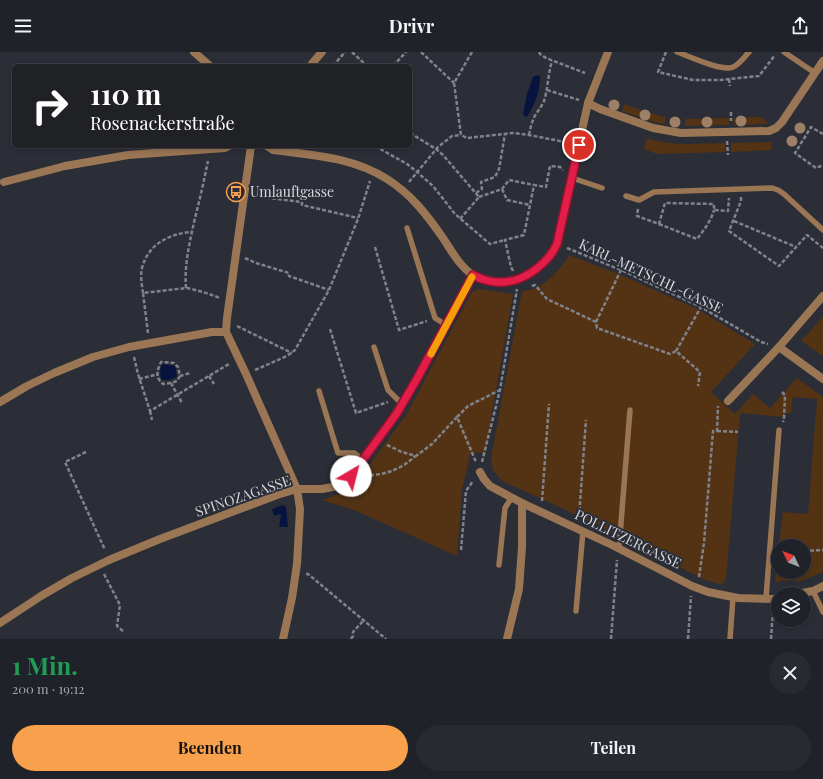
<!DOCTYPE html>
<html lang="de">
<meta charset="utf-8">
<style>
body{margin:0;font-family:"Playfair Display",serif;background:#282a31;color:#f1f3f6;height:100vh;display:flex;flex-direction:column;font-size:15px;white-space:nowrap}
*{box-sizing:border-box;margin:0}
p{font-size:13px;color:#a2a4a8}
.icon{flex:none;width:22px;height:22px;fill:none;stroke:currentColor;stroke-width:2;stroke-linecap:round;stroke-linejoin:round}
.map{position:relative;height:587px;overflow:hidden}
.sheet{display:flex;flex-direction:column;background:#202229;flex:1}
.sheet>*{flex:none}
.top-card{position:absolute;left:12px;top:12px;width:400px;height:84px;border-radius:6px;box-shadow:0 2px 6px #0003,0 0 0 1px #3d3f46;background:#202124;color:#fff;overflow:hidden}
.needle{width:26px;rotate:313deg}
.buttons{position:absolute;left:771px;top:487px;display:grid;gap:8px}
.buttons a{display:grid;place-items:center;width:40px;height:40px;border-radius:50%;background:#202229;box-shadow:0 2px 6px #0003,0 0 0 1px #3d3f46;font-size:20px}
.pin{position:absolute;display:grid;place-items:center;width:34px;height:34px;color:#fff;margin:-17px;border:2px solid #fff;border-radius:50%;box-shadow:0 1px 4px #0007}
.me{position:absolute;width:44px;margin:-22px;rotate:37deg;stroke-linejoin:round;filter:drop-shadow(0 0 3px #0008)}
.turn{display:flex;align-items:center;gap:14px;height:84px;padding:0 12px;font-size:18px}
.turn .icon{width:52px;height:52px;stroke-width:2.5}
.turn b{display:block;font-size:28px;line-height:34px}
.round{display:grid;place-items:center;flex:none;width:42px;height:42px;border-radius:21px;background:#282a31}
.headline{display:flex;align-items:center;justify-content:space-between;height:68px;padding:0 12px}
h1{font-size:24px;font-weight:700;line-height:30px;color:#1e9e55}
.primary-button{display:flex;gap:8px;margin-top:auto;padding:8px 12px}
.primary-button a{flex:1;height:46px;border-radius:24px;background:#f8a04b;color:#111;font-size:16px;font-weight:700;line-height:46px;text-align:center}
.primary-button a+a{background:#282a31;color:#f1f3f6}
header{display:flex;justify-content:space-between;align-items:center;height:52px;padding:0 12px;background:#202229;font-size:18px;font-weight:700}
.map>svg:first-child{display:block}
.green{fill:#533314}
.water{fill:#07143f}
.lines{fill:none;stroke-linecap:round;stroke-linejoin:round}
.path{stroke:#80838a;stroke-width:2.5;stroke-dasharray:4 2;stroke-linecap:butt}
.service{stroke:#9b7655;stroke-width:5.5}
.minor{stroke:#9b7655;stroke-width:8}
.tree{fill:#9e8068}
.route-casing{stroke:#92132f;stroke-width:10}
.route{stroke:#e11d48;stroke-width:7}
.slow{stroke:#f59e0b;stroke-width:7}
.labels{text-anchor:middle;stroke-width:4;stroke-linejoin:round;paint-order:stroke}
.poi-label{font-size:14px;fill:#d6d8de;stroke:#2b2e37;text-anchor:start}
.street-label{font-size:14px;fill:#d6d8de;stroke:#2b2e37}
</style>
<header><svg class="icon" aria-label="menu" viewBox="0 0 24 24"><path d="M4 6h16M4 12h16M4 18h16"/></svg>Drivr<svg class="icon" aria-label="share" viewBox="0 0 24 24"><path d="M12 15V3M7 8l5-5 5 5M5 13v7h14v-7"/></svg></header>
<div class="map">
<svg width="823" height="587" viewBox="0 0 823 587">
<rect width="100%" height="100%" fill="#2b2e37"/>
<g class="green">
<path d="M624 52 649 61 666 65 665 72 654 70 622 59Z"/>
<path d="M757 65 762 66 768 71 766 72 734 73V66Z"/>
<path d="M729 66V73L685 74V67Z"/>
<path d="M647 86C672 95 699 91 725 91V100L657 102 644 97Z"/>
<path d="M771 90V98L731 100V91Z"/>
<path d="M569 203 621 223 697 257 755 292 711 340 735 362 753 342 770 356 797 326 823 345V520L803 528 795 530 794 528 775 530 778 502V520H804V494H779L783 460 808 462 817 347 793 345 791 361H786L782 365 740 361 726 527 721 533 703 527 564 457 502 429 493 418 491 406 522 239C527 238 531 238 535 236 548 231 562 215 569 203Z"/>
<path d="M478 237 513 242 485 401 471 400 462 437 457 504 354 458 322 448 347 439 373 408 406 363 472 240Z"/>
<path d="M823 265V304L801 289Z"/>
</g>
<g class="water">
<path d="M537 23 540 24C540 40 535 52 527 65L523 63 527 42 533 25Z"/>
<path d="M162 312 175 314 177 325 169 328H162C159 323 160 318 162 312Z"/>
<path d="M283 453 286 455 288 475H279L281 463 280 462 274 464 272 457Z"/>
</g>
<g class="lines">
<g class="path">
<path d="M352 0 367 14"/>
<path d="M421 0 454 31"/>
<path d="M472 0 454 31 461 83 467 86 513 81 529 83 565 90"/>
<path d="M539 0 540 2 546 6 585 21"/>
<path d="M666 0 658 20 693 28H720L759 24 775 3"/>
<path d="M333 14 345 0"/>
<path d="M393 14 406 0"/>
<path d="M729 27 730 34"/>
<path d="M547 38 579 48"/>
<path d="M731 60V69"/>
<path d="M410 81 436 97 443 103 479 145 460 167"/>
<path d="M823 82 811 75 795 101 816 116 823 113"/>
<path d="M529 83C530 78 531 73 533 68 535 62 541 56 544 49 548 36 548 22 552 9"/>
<path d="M727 89 728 103"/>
<path d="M375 94 407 112 417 120 433 134 455 162 490 192 505 188"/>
<path d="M409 130 438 95 452 84 461 83"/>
<path d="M502 137 507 148 530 153"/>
<path d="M476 141 482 137 481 130 495 125 499 117 505 82"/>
<path d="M254 144 302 150V153L358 166"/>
<path d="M479 145 502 137 509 128 534 133"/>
<path d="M741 145V149L729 179 779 214 807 183 823 196"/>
<path d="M638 157 637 164 659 172 665 151 714 152V158L728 159 729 146"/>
<path d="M734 169 796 195"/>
<path d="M659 172 697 187C704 178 711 169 714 158"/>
<path d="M375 195 399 278 427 269"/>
<path d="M567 196 621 218 701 255 761 290 768 292"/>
<path d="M245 206 256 211 289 221V224L329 238"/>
<path d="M513 219 511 215 505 188 524 183 534 133 546 135 550 114 560 115 563 118"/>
<path d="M532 234 535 233 547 247 596 270 597 276 670 302 676 299 700 320 698 334"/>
<path d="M186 236C184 212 190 189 195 166 200 147 204 128 208 109"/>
<path d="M143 241C142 233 140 224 142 216 148 192 170 181 193 180"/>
<path d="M596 270 621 218"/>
<path d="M237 274 292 301"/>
<path d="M330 277 356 361 388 350"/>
<path d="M148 281 143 241 186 236C198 238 209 242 220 246"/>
<path d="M676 299 701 255"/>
<path d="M134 305 138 322 150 359 229 312"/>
<path d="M255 318 287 304 295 298 329 238 358 167 370 129"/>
<path d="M180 324 177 329 171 331 182 351"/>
<path d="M209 324 214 332"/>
<path d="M139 327 158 322"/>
<path d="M171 331 163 332C155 326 157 318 161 310L174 311 178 315 180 324 190 321"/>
<path d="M782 340 785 343 784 367 783 370"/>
<path d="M150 359 152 368"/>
<path d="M457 365 468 354 500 338"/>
<path d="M717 379 738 380"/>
<path d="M387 393 402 400 416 404 432 392 457 365 476 410"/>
<path d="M86 400 65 410 105 498"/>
<path d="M482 410 500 338 517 237"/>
<path d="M364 424C384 423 401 418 415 404"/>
<path d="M542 449 549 352"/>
<path d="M579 465 586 368"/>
<path d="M461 498 466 439 473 429"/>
<path d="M804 499 823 498"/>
<path d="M104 522 120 553 117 574 124 580"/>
<path d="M306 522H308L386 587"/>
<path d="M699 525 704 491 713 379H717L718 354"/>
<path d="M351 587 353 584V580L364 568"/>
<path d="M611 587 617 508"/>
<path d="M688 587 691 544"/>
<path d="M771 587 773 558"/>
</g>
<g class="service">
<path d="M677 0C689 4 722 20 733 15 739 13 745 4 749 0"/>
<path d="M784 0 815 21"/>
<path d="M572 126 602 136"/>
<path d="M626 144 639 148 654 140 772 136 778 138 784 142 823 178"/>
<path d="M407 176 435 266 446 273"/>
<path d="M374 295 388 338 402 352"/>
<path d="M319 339 338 401H354L363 408"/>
<path d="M619 496 630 358"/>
<path d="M499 513 505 456 512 445"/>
<path d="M813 539 823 560"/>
<path d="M766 546 779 378"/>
<path d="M576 559 583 479"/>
<path d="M730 587 733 545"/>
</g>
<g class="minor">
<path d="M194 0 210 14"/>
<path d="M310 14 322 0"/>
<path d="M588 51 600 57 653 76 681 81 769 79 776 76 782 70 823 9"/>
<path d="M251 94 227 266 226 280 246 322 297 437 300 457 297 512 292 546 283 587"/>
<path d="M267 94 273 98C312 103 353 105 387 127 411 142 427 163 443 186 451 198 460 215 473 223 479 227 487 228 493 229 524 233 542 216 557 192L588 51 608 0"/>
<path d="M4 130 65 114 128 103 225 96 229 94"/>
<path d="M779 295 823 327"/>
<path d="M728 349 779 295 823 244"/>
<path d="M0 350 27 334 54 321 93 305 129 295 212 280H226"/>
<path d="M480 420 484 427 490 434 522 451 612 493 692 534 708 540 738 546 774 547 778 546"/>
<path d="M797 542 813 539 823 534"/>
<path d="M0 571 41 544 72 526 109 508 160 487 277 443 297 437H322L333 435 343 431 351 424 397 361 418 325 473 223"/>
<path d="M507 587 519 537 522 495V451"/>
</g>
</g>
<g class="tree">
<circle cx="614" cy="53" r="5.5"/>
<circle cx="645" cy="63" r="5.5"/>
<circle cx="741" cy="69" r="5.5"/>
<circle cx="675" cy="70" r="5.5"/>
<circle cx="707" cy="70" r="5.5"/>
<circle cx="800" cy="76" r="5.5"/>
<circle cx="792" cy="89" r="5.5"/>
</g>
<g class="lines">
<defs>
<path id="route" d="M351 424 397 361 418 325 473 223C477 225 481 227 485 228 510 235 532 224 549 205 552 201 555 196 557 192L579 93"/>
</defs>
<use href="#route" class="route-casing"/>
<use href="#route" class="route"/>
<path class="slow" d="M431 302 472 225"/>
</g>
<defs>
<symbol id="bus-ring" viewBox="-11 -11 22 22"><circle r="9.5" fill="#2b2e37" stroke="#f8a04b" stroke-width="1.5"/><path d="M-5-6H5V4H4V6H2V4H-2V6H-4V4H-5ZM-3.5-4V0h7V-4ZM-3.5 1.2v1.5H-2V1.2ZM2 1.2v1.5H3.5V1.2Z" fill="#f8a04b"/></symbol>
</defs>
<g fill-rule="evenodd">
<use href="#bus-ring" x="225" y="129" width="22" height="22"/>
</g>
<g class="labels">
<g class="poi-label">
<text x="250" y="145">Umlauftgasse</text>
</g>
<g class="street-label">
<text transform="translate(651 224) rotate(25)" y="5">KARL-METSCHL-GASSE</text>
<text transform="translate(243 444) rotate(-19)" y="5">SPINOZAGASSE</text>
<text transform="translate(628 487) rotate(26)" y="5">POLLITZERGASSE</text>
</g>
</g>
</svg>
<div class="buttons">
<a><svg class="needle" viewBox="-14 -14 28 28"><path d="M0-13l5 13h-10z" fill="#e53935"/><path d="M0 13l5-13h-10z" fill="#a2a4a8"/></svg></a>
<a><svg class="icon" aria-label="layers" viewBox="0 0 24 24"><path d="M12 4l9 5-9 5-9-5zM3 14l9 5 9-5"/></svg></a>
</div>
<div class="pin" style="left:579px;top:93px;background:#d93025"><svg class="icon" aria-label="arrive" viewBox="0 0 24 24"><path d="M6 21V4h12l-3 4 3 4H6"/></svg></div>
<svg class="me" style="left:351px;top:424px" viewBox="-20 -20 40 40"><circle r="19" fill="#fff"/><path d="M0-13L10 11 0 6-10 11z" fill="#e11d48"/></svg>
<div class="top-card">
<div class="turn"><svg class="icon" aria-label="right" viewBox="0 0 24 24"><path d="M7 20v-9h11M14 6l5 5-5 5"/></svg><div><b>110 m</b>Rosenackerstraße</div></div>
</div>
</div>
<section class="sheet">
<div class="headline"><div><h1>1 Min.</h1><p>200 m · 19:12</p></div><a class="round"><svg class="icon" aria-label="close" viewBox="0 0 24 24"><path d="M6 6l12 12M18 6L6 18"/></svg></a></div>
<div class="primary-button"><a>Beenden</a><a>Teilen</a></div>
</section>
